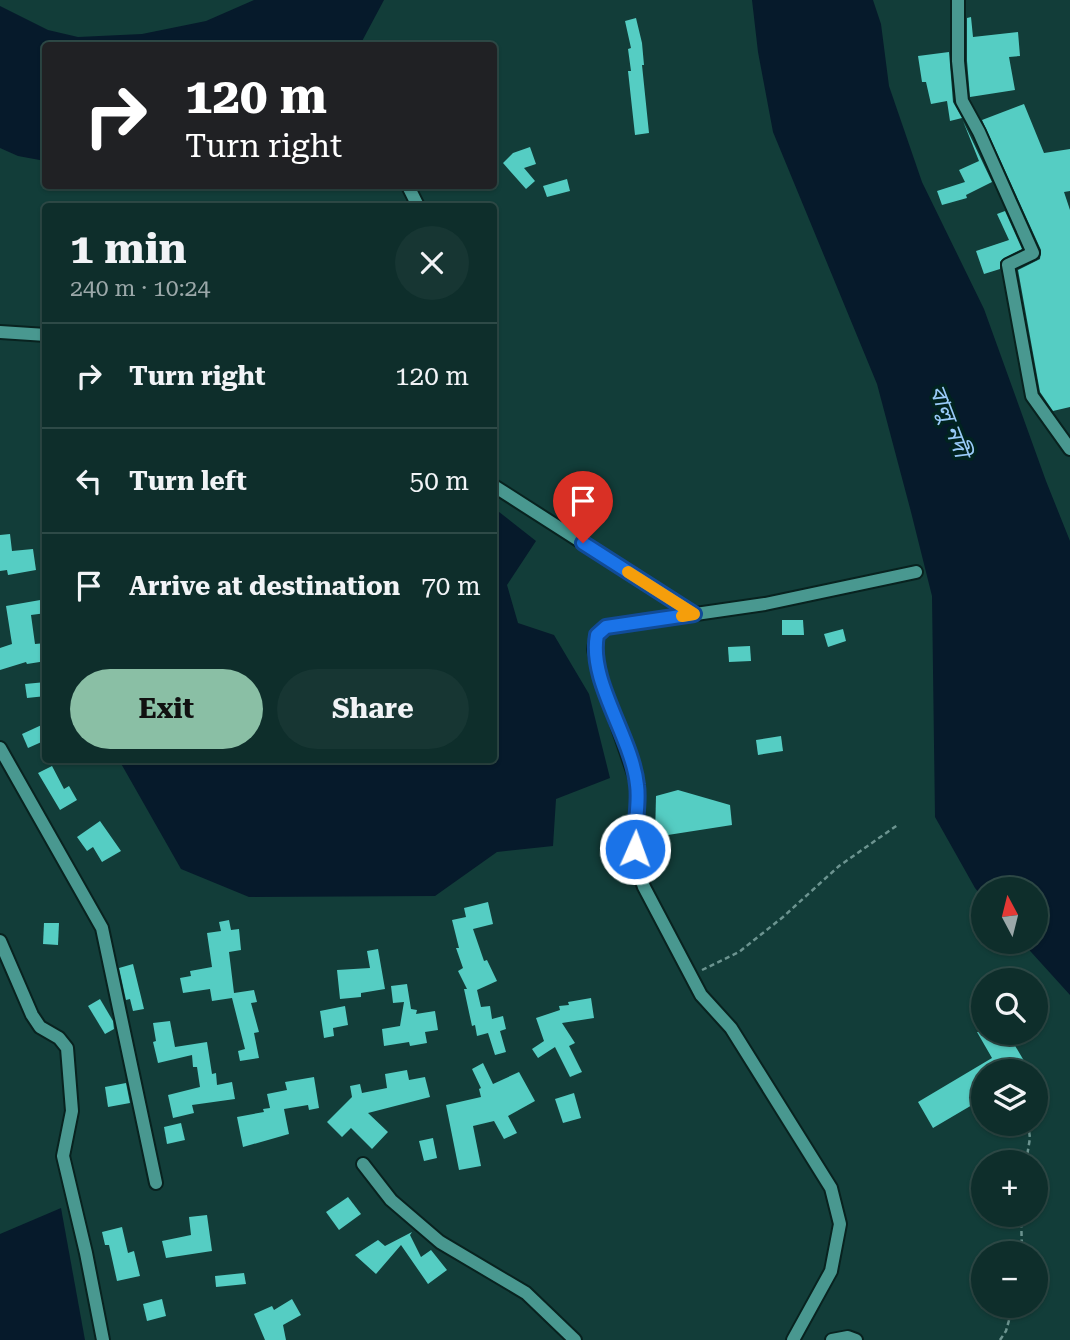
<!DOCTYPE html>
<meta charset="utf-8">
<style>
body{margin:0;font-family:"Roboto Serif","Noto Sans Bengali",serif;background:#173633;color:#f1f3f6;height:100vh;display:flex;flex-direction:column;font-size:26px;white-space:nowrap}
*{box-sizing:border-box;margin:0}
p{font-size:23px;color:#9ba8a9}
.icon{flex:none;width:38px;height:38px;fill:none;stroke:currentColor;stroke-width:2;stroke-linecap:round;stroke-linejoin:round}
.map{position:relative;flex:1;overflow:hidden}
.panel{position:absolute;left:42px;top:203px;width:455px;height:560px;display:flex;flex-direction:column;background:#0e2e2b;border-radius:7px;box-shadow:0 2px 5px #0004,0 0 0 2px #2e4a47}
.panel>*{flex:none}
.guide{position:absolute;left:42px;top:42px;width:455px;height:147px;border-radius:7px;box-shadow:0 2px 5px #0004,0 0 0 2px #2e4a47;background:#202124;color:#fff;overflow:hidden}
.needle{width:46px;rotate:353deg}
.buttons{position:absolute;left:971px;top:877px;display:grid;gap:14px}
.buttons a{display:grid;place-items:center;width:77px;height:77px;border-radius:50%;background:#0e2e2b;box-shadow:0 2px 5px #0004,0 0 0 2px #2e4a47;font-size:35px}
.pin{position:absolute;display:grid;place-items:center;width:60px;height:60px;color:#fff;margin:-72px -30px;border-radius:50% 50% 50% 0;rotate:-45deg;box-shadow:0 0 7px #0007}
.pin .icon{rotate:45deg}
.me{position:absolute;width:77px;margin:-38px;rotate:2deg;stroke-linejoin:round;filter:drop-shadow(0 0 5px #0008)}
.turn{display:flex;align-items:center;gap:24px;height:147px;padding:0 28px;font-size:32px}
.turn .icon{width:91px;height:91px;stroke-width:2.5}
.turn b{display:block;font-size:49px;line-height:60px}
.round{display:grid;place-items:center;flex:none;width:74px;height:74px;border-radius:37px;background:#173633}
.head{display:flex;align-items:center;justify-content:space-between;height:119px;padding:0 28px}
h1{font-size:42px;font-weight:700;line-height:52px}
.action{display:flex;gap:14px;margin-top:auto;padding:14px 28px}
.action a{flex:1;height:80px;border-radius:42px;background:#8abfa5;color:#111;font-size:28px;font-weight:700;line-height:80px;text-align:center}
.action a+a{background:#173633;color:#f1f3f6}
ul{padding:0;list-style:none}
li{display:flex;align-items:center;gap:21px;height:105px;padding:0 28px;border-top:2px solid #2e4a47}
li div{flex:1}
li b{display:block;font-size:26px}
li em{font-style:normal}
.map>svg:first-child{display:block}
.water{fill:#061a2b}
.building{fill:#55cdc3}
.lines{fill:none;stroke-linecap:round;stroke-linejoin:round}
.minor-casing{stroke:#08221f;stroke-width:16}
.path{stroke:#6c9490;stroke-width:2.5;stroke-dasharray:5 3.5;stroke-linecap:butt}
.minor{stroke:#499890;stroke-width:12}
.route-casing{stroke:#114b97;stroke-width:18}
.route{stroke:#1a73e8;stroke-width:12}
.slow{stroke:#f59e0b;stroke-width:12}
.labels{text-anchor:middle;stroke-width:7;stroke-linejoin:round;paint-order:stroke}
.water-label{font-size:23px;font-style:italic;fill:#9acbf9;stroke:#012320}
</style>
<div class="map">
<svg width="1070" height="1340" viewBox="0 0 1070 1340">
<rect width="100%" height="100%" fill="#123d39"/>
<g class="water">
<path d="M254 0H384L360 45 46 46 45 161 18 156 0 148V6L48 30 78 37 142 34 206 21Z"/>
<path d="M752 0H873L881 24 889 86 922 182 984 309 1046 481 1070 541V995L1022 942H1036V889H984L983 898 975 888 935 817 932 596 911 512 877 384 773 132 758 52Z"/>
<path d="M494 508 536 541 507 585 518 623 554 635 589 694 610 778 556 799 553 846 497 852 435 896 249 897 181 869 119 760H494Z"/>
<path d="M61 1208 85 1340H0V1234Z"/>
</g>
<g class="building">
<path d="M971 17 973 37 1018 32 1020 56 1009 57 1015 90 970 97 967 61V18Z"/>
<path d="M636 18 642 43 644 65H642L649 133 635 135 628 71H631L628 49 631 48 625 21Z"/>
<path d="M949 52 953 102 962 118 950 121 947 101 931 104 926 82H922L918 56Z"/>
<path d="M1024 104 1044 153 1070 149V191L1064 192 1070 210V407L1053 411 1040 392 1018 270 1040 259 1041 250 982 120Z"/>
<path d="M963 121 992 182 966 195 967 198 942 205 937 191 965 182 959 170 979 161Z"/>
<path d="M530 147 536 164 524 168 535 181 526 189 503 163 513 153Z"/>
<path d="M567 179 570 191 547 197 543 186Z"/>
<path d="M1005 211 1022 249 1004 258 1000 262V269L984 274 976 251 1009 240 997 214Z"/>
<path d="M564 485 586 502 577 514 555 498Z"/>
<path d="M10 534 12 551 33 549 36 570 8 575 7 570 0 571V535Z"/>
<path d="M46 599V613L31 615 35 644 46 643V661L27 664 26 662 0 670V648L12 644 6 606Z"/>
<path d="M782 620H803L804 635H782Z"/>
<path d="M843 629 846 641 828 647 824 634Z"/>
<path d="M750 646 751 661 729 662 728 647Z"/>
<path d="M46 682V696L27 698 25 684Z"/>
<path d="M46 723V740L28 748 22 734Z"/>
<path d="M781 736 783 751 758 755 756 740Z"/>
<path d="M52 766 64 789 69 786 77 800 60 810 38 773Z"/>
<path d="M678 790 730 805 732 825 655 837 656 796Z"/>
<path d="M100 821 121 851 102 862 93 847 87 851 77 837Z"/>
<path d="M488 902 493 924 473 929 484 961 487 960 497 981 477 990 481 1007 490 1006 492 1019 503 1016 506 1029 500 1031 506 1052 495 1055 488 1033 477 1036 475 1025 472 1026 464 989H467L458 971 463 968 456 948H459L452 920 466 917 464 908Z"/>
<path d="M229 920 231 930 239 929 241 950 229 952 234 993 254 990 257 1002 251 1003 259 1032 254 1033 259 1058 240 1061 238 1051 245 1049 232 998 212 1001 210 989 183 993 180 978 191 976 190 971 212 967 207 933 221 931 219 922Z"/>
<path d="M44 923H59L58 945 43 944Z"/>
<path d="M378 949 385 989 361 993V997L340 999 337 970 370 968 367 951Z"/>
<path d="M133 964 144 1009 133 1011 130 999 126 1000 119 968Z"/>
<path d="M407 984 411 1009 417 1010 416 1014 435 1011 438 1030 425 1032 427 1043 410 1046 409 1042 384 1046 382 1029 400 1026 404 1002 393 1003 391 986Z"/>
<path d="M591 998 594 1018 562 1023 575 1043 569 1046 582 1072 570 1077 555 1047 538 1058 532 1049 544 1041 536 1018 560 1010 559 1006 569 1005 568 1002Z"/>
<path d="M100 999 113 1021 114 1029 105 1034 88 1006Z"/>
<path d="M345 1006 348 1025 333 1028 334 1036 324 1038 320 1011Z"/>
<path d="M170 1021 175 1047 207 1042 212 1074 216 1073 217 1085 232 1082 235 1099 192 1105 194 1113 173 1118 168 1095 200 1087 197 1067H193L192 1055 158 1063 153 1042 156 1041 153 1023Z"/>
<path d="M977 1032H1007L1030 1071H984V1098L933 1128 918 1102 992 1058Z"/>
<path d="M483 1063 493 1084 519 1072 535 1101 508 1116 517 1133 504 1139 494 1121 473 1126 481 1166 459 1170 446 1105 481 1097 479 1089 481 1088 472 1069Z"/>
<path d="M407 1070 409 1080 425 1077 430 1097 368 1113 388 1132 372 1149 351 1128 342 1137 327 1122 352 1097 350 1086 360 1084 362 1093 387 1088 385 1074Z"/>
<path d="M314 1077 319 1108 309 1110 308 1105 284 1109 289 1134 243 1147 237 1117 264 1112 263 1109 270 1108 267 1094 287 1090 285 1082Z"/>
<path d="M126 1083 130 1103 108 1107 105 1087Z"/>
<path d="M574 1093 581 1118 563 1123 555 1099Z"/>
<path d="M181 1123 185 1140 167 1144 164 1127Z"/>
<path d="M433 1138 437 1158 424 1161 419 1141Z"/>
<path d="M348 1197 361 1214 339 1230 326 1212Z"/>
<path d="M207 1215 212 1251 166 1258 162 1241 191 1235 189 1217Z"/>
<path d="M122 1227 128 1253 134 1251 140 1276 117 1281 109 1245H105L102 1232Z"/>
<path d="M412 1232 410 1235 421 1257 431 1250 447 1270 428 1284 401 1245 376 1274 355 1255 378 1240 385 1246Z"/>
<path d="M244 1273 246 1284 216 1287 215 1276Z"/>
<path d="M162 1299 166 1316 147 1321 143 1304Z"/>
<path d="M292 1299 301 1315 283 1325 286 1340H265L254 1314 272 1306 274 1310Z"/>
</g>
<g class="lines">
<defs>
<g id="minor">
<path d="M958 0V61L962 101 979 132 1033 253 1008 265 1032 396 1070 449"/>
<path d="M408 186 418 206"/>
<path d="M0 332 46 335"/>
<path d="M494 486 694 614"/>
<path d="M0 748 102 928 156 1183"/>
<path d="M0 941 32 1015 40 1027 59 1038 67 1048 72 1111 63 1156 86 1253 103 1340"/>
<path d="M363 1164 391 1200 440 1242 526 1293 575 1340"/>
<path d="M793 1340 831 1271 840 1224 831 1188 731 1028 701 995 644 887 637 867 634 832 637 807V783L598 669 594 649 597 635 606 627 765 604 916 572"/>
<path d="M832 1340 848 1337 856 1340"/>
</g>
</defs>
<use href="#minor" class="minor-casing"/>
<g class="path">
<path d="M702 970 739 952 783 917 839 866 899 824"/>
<path d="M1026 1162 1030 1138 1028 1124"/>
<path d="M1021 1214 1022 1253"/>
<path d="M1000 1340 1006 1331 1013 1306"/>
</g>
<use href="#minor" class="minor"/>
</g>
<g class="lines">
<defs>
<path id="route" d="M583 543 694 614 606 627 597 635C588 681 632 737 637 785 640 806 633 828 635 849"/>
</defs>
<use href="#route" class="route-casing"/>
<use href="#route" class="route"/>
<path class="slow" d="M628 572 694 614 682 616"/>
</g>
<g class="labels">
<g class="water-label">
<text transform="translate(950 421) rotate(69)" y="8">বালু নদী</text>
</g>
</g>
</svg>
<div class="buttons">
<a><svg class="needle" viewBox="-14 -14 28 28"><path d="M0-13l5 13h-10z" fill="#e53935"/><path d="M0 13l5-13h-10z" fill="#9ba8a9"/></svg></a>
<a><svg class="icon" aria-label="search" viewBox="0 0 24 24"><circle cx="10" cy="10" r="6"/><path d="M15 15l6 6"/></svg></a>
<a><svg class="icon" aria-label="layers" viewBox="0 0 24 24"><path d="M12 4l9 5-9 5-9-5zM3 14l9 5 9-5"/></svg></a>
<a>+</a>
<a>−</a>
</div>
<div class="pin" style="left:583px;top:543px;background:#d93025"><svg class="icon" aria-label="arrive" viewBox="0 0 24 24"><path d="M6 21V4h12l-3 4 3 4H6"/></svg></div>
<svg class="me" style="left:635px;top:849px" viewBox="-20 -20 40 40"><circle r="17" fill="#1a73e8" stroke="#fff" stroke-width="3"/><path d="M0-11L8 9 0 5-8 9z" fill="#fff"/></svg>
<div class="guide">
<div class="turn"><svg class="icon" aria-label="right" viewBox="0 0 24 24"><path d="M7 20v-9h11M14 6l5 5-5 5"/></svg><div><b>120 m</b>Turn right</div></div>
</div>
<section class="panel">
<div class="head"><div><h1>1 min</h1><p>240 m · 10:24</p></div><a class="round"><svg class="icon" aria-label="close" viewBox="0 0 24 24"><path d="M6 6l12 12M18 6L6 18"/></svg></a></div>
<ul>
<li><svg class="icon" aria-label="right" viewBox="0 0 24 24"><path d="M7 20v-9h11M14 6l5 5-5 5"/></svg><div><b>Turn right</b></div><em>120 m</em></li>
<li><svg class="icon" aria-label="left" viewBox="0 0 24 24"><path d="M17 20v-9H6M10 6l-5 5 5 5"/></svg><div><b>Turn left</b></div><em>50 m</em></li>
<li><svg class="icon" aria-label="arrive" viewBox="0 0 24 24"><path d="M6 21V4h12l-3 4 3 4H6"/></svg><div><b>Arrive at destination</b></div><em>70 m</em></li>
</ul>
<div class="action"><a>Exit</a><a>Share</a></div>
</section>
</div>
